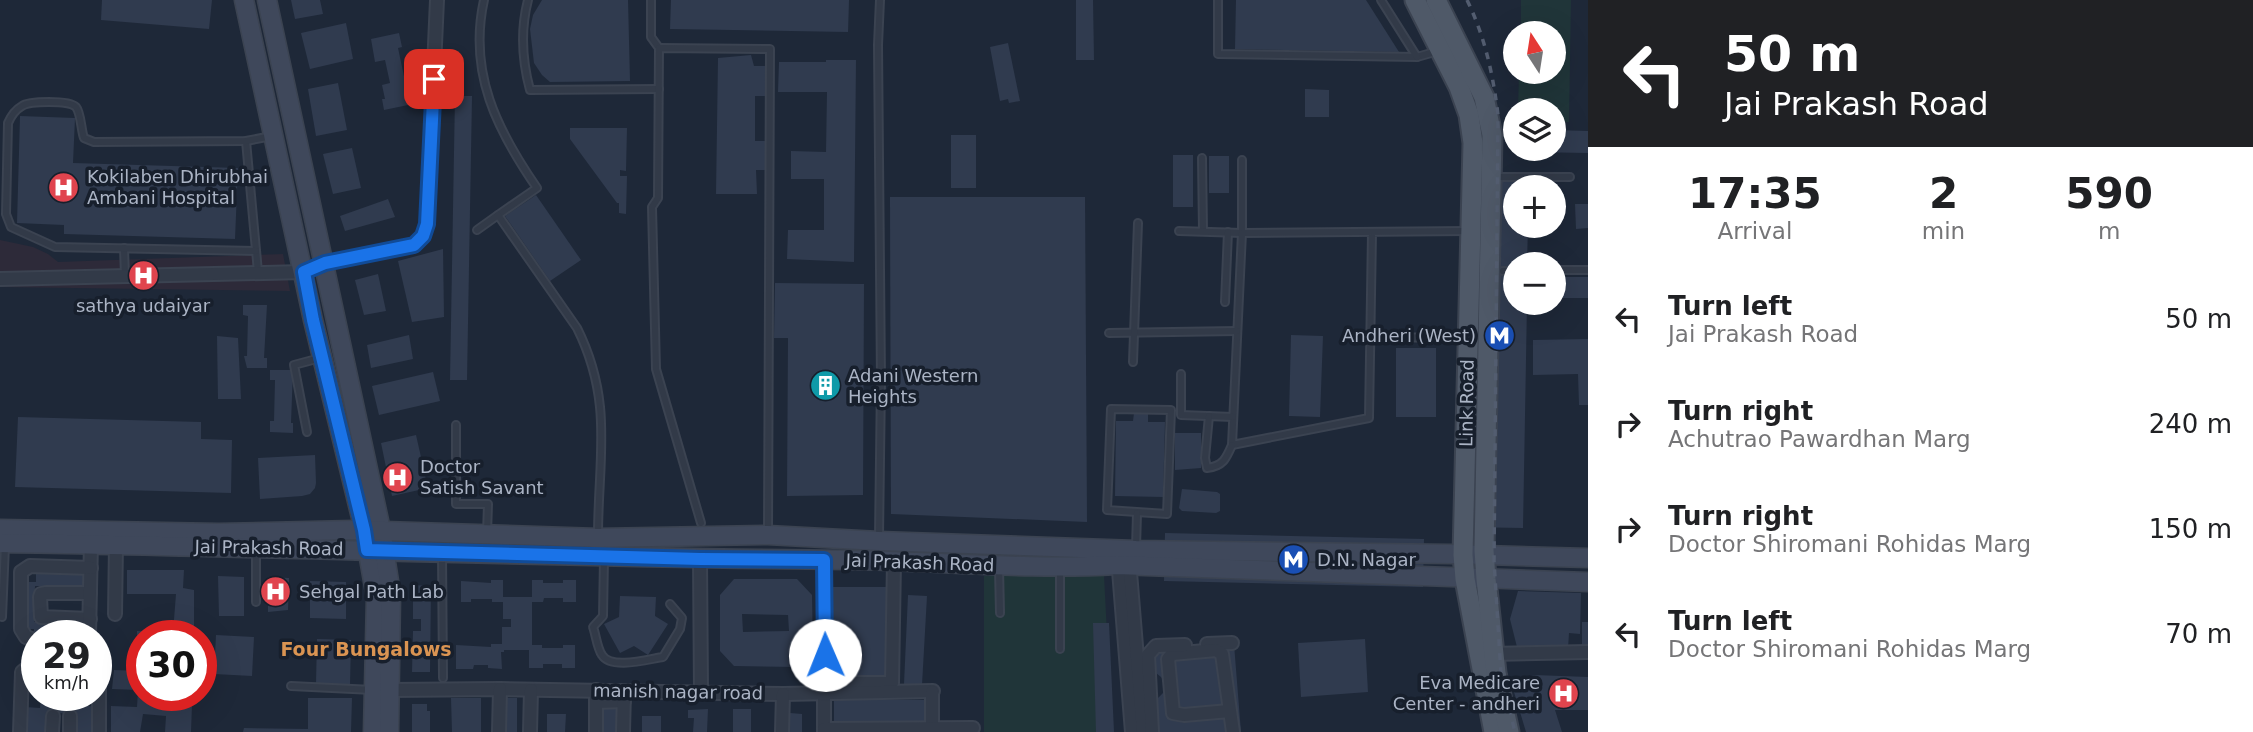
<!DOCTYPE html>
<meta charset="utf-8">
<style>
body{margin:0;font-family:"DejaVu Sans",sans-serif;background:#f6f6f6;color:#202124;height:100vh;display:flex;flex-direction:column;font-size:26px;white-space:nowrap}
*{box-sizing:border-box;margin:0}
p{font-size:23px;color:#757577}
.icon{flex:none;width:38px;height:38px;fill:none;stroke:currentColor;stroke-width:2;stroke-linecap:round;stroke-linejoin:round}
.map{position:relative;flex:1;overflow:hidden}
.drawer{display:flex;flex-direction:column;background:#fff;width:665px}
.drawer>*{flex:none}
.hud{background:#202124;color:#fff;overflow:hidden}
.needle{width:46px;rotate:348deg}
.fabs{position:absolute;left:1503px;top:21px;display:grid;gap:14px}
.fabs a{display:grid;place-items:center;width:63px;height:63px;border-radius:50%;background:#fff;box-shadow:0 7px 28px #0002;font-size:35px}
.speed{position:absolute;left:21px;top:620px;display:flex;gap:14px;font-size:35px;font-weight:700;text-align:center}
.speed>*{display:grid;place-content:center;width:91px;height:91px;border-radius:50%;background:#fff;box-shadow:0 7px 28px #0002;line-height:1}
.speed small{font-size:18px;font-weight:400}
.speed .limit{border:10px solid #d22;background:#fff;color:#111}
.pin{position:absolute;display:grid;place-items:center;width:60px;height:60px;color:#fff;margin:-30px;border-radius:14px;box-shadow:0 4px 10px #0006}
.me{position:absolute;width:77px;margin:-38px;rotate:359deg;stroke-linejoin:round;filter:drop-shadow(0 0 5px #0008)}
.turn{display:flex;align-items:center;gap:24px;height:147px;padding:0 21px;font-size:32px}
.turn .icon{width:91px;height:91px;stroke-width:2.5}
.turn b{display:block;font-size:49px;line-height:60px}
.eta{display:flex;justify-content:space-evenly;align-items:center;height:119px;text-align:center}
.eta b{font-size:42px;font-weight:700;line-height:49px}
ul{padding:0;list-style:none}
li{display:flex;align-items:center;gap:21px;height:105px;padding:0 21px}
li div{flex:1}
li b{display:block;font-size:26px}
li em{font-style:normal}
main{display:flex;flex:1;min-height:0}
.map>svg:first-child{display:block}
.medical{fill:#2d2a39}
.green{fill:#203539}
.building{fill:#303b4f;fill-rule:evenodd}
.lines{fill:none;stroke-linecap:round;stroke-linejoin:round}
.lane-casing{stroke:#3b4351;stroke-width:10}
.street-casing{stroke:#3b4351;stroke-width:16}
.secondary-casing{stroke:#3b4351;stroke-width:21}
.primary-casing{stroke:#3b4351;stroke-width:23}
.lane{stroke:#323a48;stroke-width:6}
.street{stroke:#323a48;stroke-width:12}
.secondary{stroke:#3f485b;stroke-width:18}
.primary{stroke:#4f5968;stroke-width:19}
.rail{stroke:#535d70;stroke-width:3.5;stroke-dasharray:7 7;stroke-linecap:butt}
.route-casing{stroke:#114b97;stroke-width:18}
.route{stroke:#1a73e8;stroke-width:12}
.labels{text-anchor:middle;stroke-width:7;stroke-linejoin:round;paint-order:stroke}
.poi-label{font-size:18px;fill:#abb4c5;stroke:#171f2c;text-anchor:start}
.street-label{font-size:18px;fill:#abb4c5;stroke:#171f2c}
.neighbourhood-label{font-size:19px;font-weight:bold;fill:#da9452;stroke:#171f2c}
</style>
<main>
<div class="map">
<svg width="1588" height="732" viewBox="0 0 1588 732">
<rect width="100%" height="100%" fill="#1e2838"/>
<path class="medical" d="M0 240 33 247 48 254 58 262 283 254 290 291 0 287Z"/>
<g class="green">
<path d="M1521 0H1571L1569 122H1554V110H1518L1519 72H1554V33H1521Z"/>
<path d="M1104 575 1112 732H984V576Z"/>
</g>
<g class="building">
<path d="M102 0H212L209 29 101 20Z"/>
<path d="M291 0H320L323 14 295 19Z"/>
<path d="M542 0H628L630 81 550 82 542 75 534 63 530 29 533 15Z"/>
<path d="M671 0H849L848 32 670 29Z"/>
<path d="M1076 0H1093L1094 60H1076Z"/>
<path d="M1236 0H1366L1399 52 1235 49Z"/>
<path d="M346 23 353 59 310 69 301 33Z"/>
<path d="M399 33 402 47 398 48 408 95H411L413 104 384 110 382 99H385L382 85 390 83 385 60 375 62 371 39Z"/>
<path d="M1008 43 1020 101 1009 103 1008 99 1000 101 990 47Z"/>
<path d="M751 55 754 66H766V96H755V141H766V170H756L757 194H716L718 58Z"/>
<path d="M826 60H856L854 262 787 259 788 230H824V179H791V151L826 152 827 92H778L779 62H826Z"/>
<path d="M338 83 347 130 316 136 308 89Z"/>
<path d="M1305 89 1329 90V117H1305Z"/>
<path d="M455 96H472L467 380H450Z"/>
<path d="M20 116 75 118 73 163 238 168 235 239 64 234V225L17 223Z"/>
<path d="M570 128H627L626 171 620 170V176H627L626 214 619 213V203H617L570 139Z"/>
<path d="M1554 130 1588 131V153L1531 152V149H1554Z"/>
<rect x="951" y="135" width="25" height="53"/>
<path d="M352 148 361 188 333 194 323 154Z"/>
<rect x="1173" y="155" width="20" height="52"/>
<rect x="1209" y="156" width="20" height="37"/>
<path d="M1471 177 1529 178V187H1516V226H1528L1527 264H1516V303H1527L1523 528 1465 527Z"/>
<path d="M536 195 581 260 550 281 505 216Z"/>
<path d="M890 197H1085L1087 522 891 514Z"/>
<path d="M388 199 395 217 345 231 340 216Z"/>
<path d="M1575 204H1588V228L1576 229Z"/>
<path d="M443 249 444 317 412 322 398 261Z"/>
<path d="M378 274 386 311 364 315 355 280Z"/>
<rect x="1554" y="277" width="34" height="21"/>
<path d="M775 283 864 284 863 495 787 496 788 338H774Z"/>
<path d="M243 305H267L264 358H267V368H247L244 356H247L248 316 243 315Z"/>
<path d="M409 335 413 359 371 368 367 345Z"/>
<path d="M1291 335 1323 336 1320 417 1289 416Z"/>
<path d="M217 336 238 338 241 399H218Z"/>
<path d="M1588 339V405H1579L1578 374 1533 375V340Z"/>
<rect x="1396" y="348" width="40" height="69"/>
<path d="M270 370H293L291 423H293V433L270 432V421H274L275 380H270Z"/>
<path d="M433 372 440 401 379 415 372 386Z"/>
<path d="M1134 413H1148V422H1165L1163 497 1115 496 1116 421H1133Z"/>
<path d="M18 417 201 422V439L232 440 231 493 15 487Z"/>
<path d="M1175 433H1201V468L1175 470Z"/>
<path d="M416 435 428 488 392 496 381 443Z"/>
<path d="M315 455 316 483 315 488 310 494 302 496 260 499 258 458Z"/>
<path d="M1182 489 1217 492 1220 494V511L1216 513 1182 511 1179 508Z"/>
<path d="M1165 533 1424 539 1423 587 1164 581Z"/>
<path d="M36 570 86 571V587L35 586 34 622H86L85 635H37L34 639V629H25L26 582H36Z"/>
<path d="M127 570H184L183 588 194 590V633L181 635H142V652H137V631L173 632 176 594H127Z"/>
<path d="M218 576 244 577V616H219Z"/>
<path d="M268 577 289 578 288 610 268 612Z"/>
<path d="M734 579H797L812 595 813 651 797 667 734 666 720 651V595ZM742 614 788 615 789 631 743 632Z"/>
<path d="M491 580H503V597H532V580H543V583H563V580H576V602H563V598H544L543 602H532V645H542V648H563V645H575V668H562V664H543V668H529V650H504V652H501L502 669 488 668V665H474L473 669H456V645L491 647V644H502V627H511V619H503V602H492V599H471V602H461V581L491 583Z"/>
<path d="M310 581 346 582V619L310 618Z"/>
<path d="M413 585 431 586 430 672H412L413 631H421V619H413Z"/>
<path d="M829 587H889V678H828Z"/>
<path d="M1518 591 1581 593 1580 634 1569 633 1568 649 1517 647 1510 619Z"/>
<path d="M908 595 927 596 922 685 904 684Z"/>
<path d="M620 596 656 597 655 616 668 624 648 655 634 646 620 653 604 624 619 617Z"/>
<path d="M1582 622H1588V648L1582 647Z"/>
<path d="M1093 623H1109L1114 732H1096Z"/>
<path d="M216 635 254 637 252 676 214 674Z"/>
<path d="M317 639 351 640 350 685 316 684Z"/>
<path d="M1365 639 1368 692 1301 697 1298 643Z"/>
<path d="M1234 644 1241 732H1159L1157 699 1163 693 1165 684 1161 677 1156 673 1155 651Z"/>
<path d="M114 670 141 671 142 695H166V704L192 705 191 732H165L166 716 143 714 140 732H111V706L137 707 138 690 112 689Z"/>
<path d="M37 672V691L24 690 25 673Z"/>
<path d="M1535 675 1588 677V710H1555L1562 732H1526L1511 682Z"/>
<path d="M41 695H74V704L96 707 97 732H74L72 714 48 712 47 732H24L25 707 40 708Z"/>
<path d="M308 698H352L351 732H243L244 728 308 729Z"/>
<path d="M451 698H481V732H452Z"/>
<path d="M501 698H517V732H500Z"/>
<path d="M834 699 930 700V724L834 723Z"/>
<rect x="600" y="702" width="18" height="30"/>
<path d="M412 704H427V711H430V732H412Z"/>
<path d="M708 709 707 732H693L694 718H688V710Z"/>
<rect x="733" y="709" width="18" height="23"/>
<path d="M790 713 802 714V732H789Z"/>
<path d="M547 714H566L565 732H547Z"/>
<rect x="642" y="716" width="19" height="16"/>
</g>
<g class="lines">
<defs>
<g id="lane">
<path d="M484 0C468 73 497 130 537 188L498 215"/>
<path d="M528 0C520 31 522 60 530 90L659 89"/>
<path d="M651 0V37L659 48"/>
<path d="M1218 0V54L1417 57 1438 51"/>
<path d="M1381 0 1417 57"/>
<path d="M246 141 258 272"/>
<path d="M1202 158 1203 231"/>
<path d="M1493 177H1570"/>
<path d="M477 230 498 215 577 328C614 402 598 459 598 536"/>
<path d="M1179 231 1242 233V160"/>
<path d="M1372 233 1369 418 1232 445 1242 233 1468 231"/>
<path d="M124 248 125 276"/>
<path d="M256 251 55 247 11 227 6 214 8 123C11 116 15 110 22 106 29 101 69 100 76 107 81 113 81 130 84 138L94 142 246 141 272 136"/>
<path d="M1554 270H1588"/>
<path d="M1503 271H1516"/>
<path d="M1225 302 1228 232"/>
<path d="M1109 333 1237 331"/>
<path d="M1370 337 1466 338"/>
<path d="M1133 362 1138 223"/>
<path d="M1181 374V415L1233 417"/>
<path d="M1111 409 1171 410 1167 514 1107 510Z"/>
<path d="M1209 416 1205 458 1207 468C1223 466 1226 459 1232 445"/>
<path d="M456 425V504H488L487 534"/>
<path d="M307 432 294 365 320 358"/>
<path d="M701 523 656 369 652 207 658 198 659 48 770 49 768 533"/>
<path d="M879 537 881 381 878 45 880 0"/>
<path d="M1136 548 1137 513"/>
<path d="M442 554 443 678"/>
<path d="M604 558 603 616 593 627C596 635 597 648 602 655 611 670 649 659 663 657L680 629 682 618 670 604"/>
<path d="M999 568 1000 613"/>
<path d="M1060 568V649"/>
<path d="M256 602V549"/>
<path d="M2 617 5 545"/>
<path d="M291 686 373 690"/>
</g>
<g id="street">
<path d="M0 279 304 272 325 263 414 245 423 236 427 224 437 0"/>
<path d="M1118 558 1132 732"/>
<path d="M700 559 701 693"/>
<path d="M824 560V732"/>
<path d="M1129 560 1143 732"/>
<path d="M115 614 116 544"/>
<path d="M90 619 41 617 40 597 41 594 46 593H90"/>
<path d="M89 635 91 543"/>
<path d="M37 641 26 637 21 629V572L30 566 91 568"/>
<path d="M1207 644 1232 643"/>
<path d="M1490 654 1588 652"/>
<path d="M96 673 99 679V732"/>
<path d="M825 683H892L894 561"/>
<path d="M390 690 500 689 783 694 933 691"/>
<path d="M932 692V728"/>
<path d="M596 702 624 701"/>
<path d="M1229 711 1184 715 1173 713 1168 659 1172 654 1216 650 1222 654 1233 732"/>
<path d="M70 716V732"/>
<path d="M824 729 973 728"/>
<path d="M20 732 22 672 27 668 37 669"/>
<path d="M52 732 53 716"/>
<path d="M499 732 500 689"/>
<path d="M530 732 531 690"/>
<path d="M596 732V690"/>
<path d="M623 732 624 691"/>
<path d="M782 732 783 694"/>
<path d="M1152 732 1148 655 1156 646 1185 645"/>
</g>
<g id="secondary">
<path d="M244 0 313 320 364 530 376 598 373 732"/>
<path d="M267 0 381 530 391 594 389 732"/>
<path d="M0 529 219 533 353 530 598 538 768 535 879 541 1136 550 1451 554 1588 558"/>
<path d="M0 543C283 547 565 558 848 560 938 561 1026 570 1117 565L1588 582"/>
</g>
<g id="primary">
<path d="M1415 0 1459 87 1469 115 1473 143 1463 555 1465 579 1494 732"/>
<path d="M1436 0 1484 97 1492 135 1484 550 1486 579 1496 673 1509 732"/>
</g>
</defs>
<use href="#lane" class="lane-casing"/>
<use href="#street" class="street-casing"/>
<use href="#secondary" class="secondary-casing"/>
<use href="#primary" class="primary-casing"/>
<use href="#lane" class="lane"/>
<use href="#street" class="street"/>
<use href="#secondary" class="secondary"/>
<use href="#primary" class="primary"/>
<path class="rail" d="M1467 0C1485 37 1493 74 1498 115L1494 561 1501 674 1515 732"/>
</g>
<g class="lines">
<defs>
<path id="route" d="M434 79 427 224 423 236 414 245 325 263 304 272 313 320 364 530 367 550 700 559 824 560 825 655"/>
</defs>
<use href="#route" class="route-casing"/>
<use href="#route" class="route"/>
</g>
<defs>
<symbol id="hospital-disc" viewBox="-11 -11 22 22"><circle r="9.5" fill="#e0444e" stroke="#171f2c"/><path d="M-5-5h3v3.5h4V-5h3V5h-3V1.5h-4V5h-3Z" fill="#fff"/></symbol>
<symbol id="metro-disc" viewBox="-11 -11 22 22"><circle r="9.5" fill="#1a4fb4" stroke="#171f2c"/><path d="M-5.5 5V-5H-3L0 0L3-5H5.5V5H3V-.5L0 4L-3-.5V5Z" fill="#fff"/></symbol>
<symbol id="building-disc" viewBox="-11 -11 22 22"><circle r="9.5" fill="#0f9aa8" stroke="#171f2c"/><path d="M-4-6H4V6H1V3H-1V6H-4ZM-2.5-4.3h1.7v1.8h-1.7ZM.8-4.3h1.7v1.8H.8ZM-2.5-1h1.7V.8h-1.7ZM.8-1h1.7V.8H.8Z" fill="#fff"/></symbol>
</defs>
<g fill-rule="evenodd">
<use href="#hospital-disc" x="46" y="170" width="35" height="35"/>
<use href="#hospital-disc" x="126" y="258" width="35" height="35"/>
<use href="#metro-disc" x="1482" y="318" width="35" height="35"/>
<use href="#building-disc" x="808" y="368" width="35" height="35"/>
<use href="#hospital-disc" x="380" y="460" width="35" height="35"/>
<use href="#metro-disc" x="1276" y="542" width="35" height="35"/>
<use href="#hospital-disc" x="258" y="574" width="35" height="35"/>
<use href="#hospital-disc" x="1546" y="676" width="35" height="35"/>
</g>
<g class="labels">
<g class="poi-label">
<text x="87" y="183">Kokilaben Dhirubhai<tspan x="87" dy="21">Ambani Hospital</tspan></text>
<text x="143" y="312" text-anchor="middle">sathya udaiyar</text>
<text x="1476" y="342" text-anchor="end">Andheri (West)</text>
<text x="848" y="382">Adani Western<tspan x="848" dy="21">Heights</tspan></text>
<text x="420" y="473">Doctor<tspan x="420" dy="21">Satish Savant</tspan></text>
<text x="1317" y="566">D.N. Nagar</text>
<text x="299" y="598">Sehgal Path Lab</text>
<text x="1540" y="689" text-anchor="end">Eva Medicare<tspan x="1540" dy="21">Center - andheri</tspan></text>
</g>
<g class="street-label">
<text transform="translate(1467 403) rotate(-89)" y="6">Link Road</text>
<text transform="translate(269 548) rotate(1)" y="6">Jai Prakash Road</text>
<text transform="translate(920 563) rotate(2)" y="6">Jai Prakash Road</text>
<text transform="translate(678 692) rotate(1)" y="6">manish nagar road</text>
</g>
<g class="neighbourhood-label">
<text x="366" y="656">Four Bungalows</text>
</g>
</g>
</svg>
<div class="fabs">
<a><svg class="needle" viewBox="-14 -14 28 28"><path d="M0-13l5 13h-10z" fill="#e53935"/><path d="M0 13l5-13h-10z" fill="#757577"/></svg></a>
<a><svg class="icon" aria-label="layers" viewBox="0 0 24 24"><path d="M12 4l9 5-9 5-9-5zM3 14l9 5 9-5"/></svg></a>
<a>+</a>
<a>−</a>
</div>
<div class="speed"><div>29<small>km/h</small></div><div class="limit">30</div></div>
<div class="pin" style="left:434px;top:79px;background:#d93025"><svg class="icon" aria-label="arrive" viewBox="0 0 24 24"><path d="M6 21V4h12l-3 4 3 4H6"/></svg></div>
<svg class="me" style="left:825px;top:655px" viewBox="-20 -20 40 40"><circle r="19" fill="#fff"/><path d="M0-13L10 11 0 6-10 11z" fill="#1a73e8"/></svg>
</div>
<section class="drawer">
<div class="hud">
<div class="turn"><svg class="icon" aria-label="left" viewBox="0 0 24 24"><path d="M17 20v-9H6M10 6l-5 5 5 5"/></svg><div><b>50 m</b>Jai Prakash Road</div></div>
</div>
<div class="eta">
<div><b>17:35</b><p>Arrival</p></div>
<div><b>2</b><p>min</p></div>
<div><b>590</b><p>m</p></div>
</div>
<ul>
<li><svg class="icon" aria-label="left" viewBox="0 0 24 24"><path d="M17 20v-9H6M10 6l-5 5 5 5"/></svg><div><b>Turn left</b><p>Jai Prakash Road</p></div><em>50 m</em></li>
<li><svg class="icon" aria-label="right" viewBox="0 0 24 24"><path d="M7 20v-9h11M14 6l5 5-5 5"/></svg><div><b>Turn right</b><p>Achutrao Pawardhan Marg</p></div><em>240 m</em></li>
<li><svg class="icon" aria-label="right" viewBox="0 0 24 24"><path d="M7 20v-9h11M14 6l5 5-5 5"/></svg><div><b>Turn right</b><p>Doctor Shiromani Rohidas Marg</p></div><em>150 m</em></li>
<li><svg class="icon" aria-label="left" viewBox="0 0 24 24"><path d="M17 20v-9H6M10 6l-5 5 5 5"/></svg><div><b>Turn left</b><p>Doctor Shiromani Rohidas Marg</p></div><em>70 m</em></li>
</ul>
</section>
</main>
